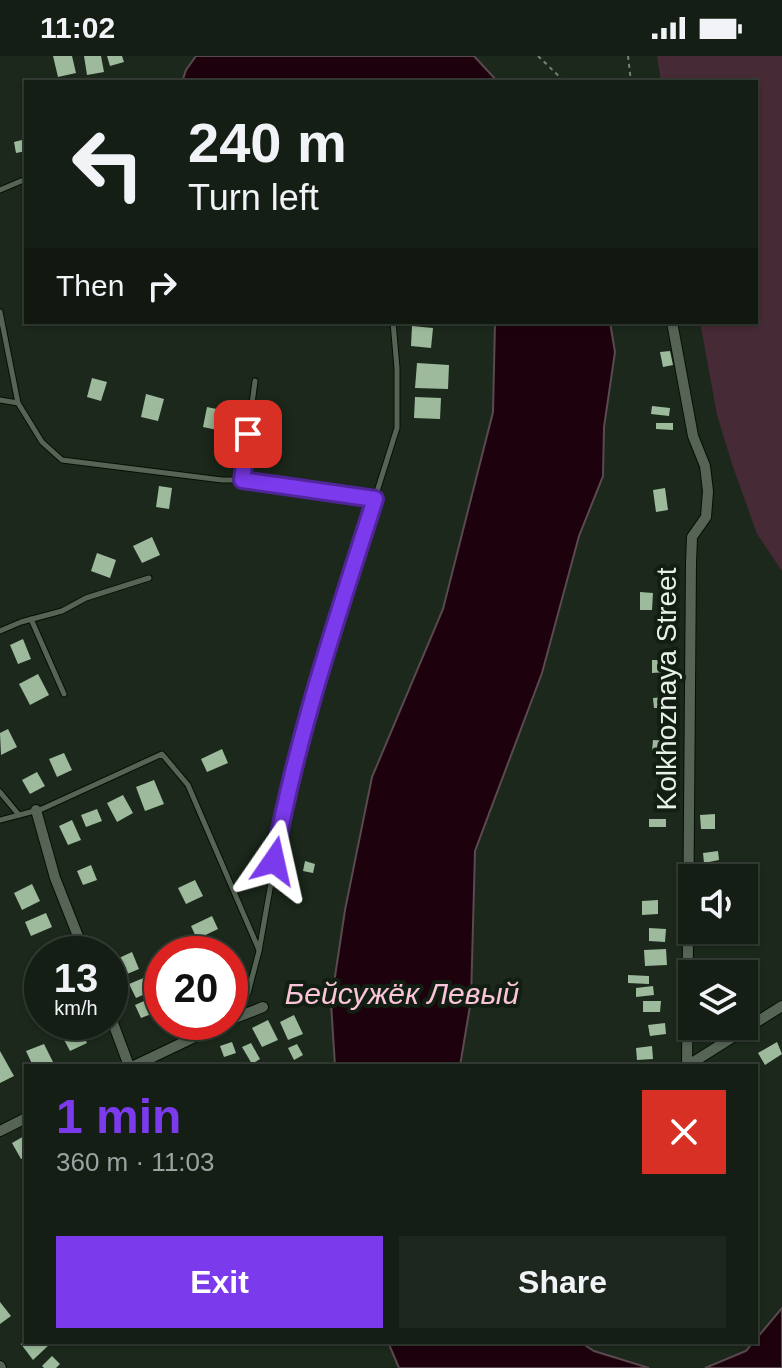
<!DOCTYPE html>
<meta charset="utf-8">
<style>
body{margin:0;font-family:Helvetica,sans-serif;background:#1d271d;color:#f1f3f6;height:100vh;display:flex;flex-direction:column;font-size:30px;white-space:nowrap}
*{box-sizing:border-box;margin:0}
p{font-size:26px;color:#9da2a0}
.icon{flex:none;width:44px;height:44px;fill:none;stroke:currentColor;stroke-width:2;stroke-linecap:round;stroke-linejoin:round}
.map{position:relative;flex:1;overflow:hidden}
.side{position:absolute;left:24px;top:1008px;width:734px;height:280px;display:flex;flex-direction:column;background:#141e14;border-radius:0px;box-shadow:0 2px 6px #0004,0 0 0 2px #333c34}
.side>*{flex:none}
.top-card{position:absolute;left:24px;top:24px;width:734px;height:244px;border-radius:0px;box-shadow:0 2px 6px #0004,0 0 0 2px #333c34;background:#141e14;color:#f1f3f6;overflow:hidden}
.buttons{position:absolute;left:678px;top:808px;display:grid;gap:16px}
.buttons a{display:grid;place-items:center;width:80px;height:80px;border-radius:0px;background:#141e14;box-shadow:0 2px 6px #0004,0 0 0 2px #333c34;font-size:40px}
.speed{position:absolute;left:24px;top:880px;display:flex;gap:16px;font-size:40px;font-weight:700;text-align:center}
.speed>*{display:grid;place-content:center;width:104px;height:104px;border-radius:50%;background:#141e14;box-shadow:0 2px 6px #0004,0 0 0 2px #333c34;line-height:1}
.speed small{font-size:20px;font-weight:400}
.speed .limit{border:12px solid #d22;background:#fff;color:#111}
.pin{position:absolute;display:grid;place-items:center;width:68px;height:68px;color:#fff;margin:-34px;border-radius:16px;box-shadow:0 4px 12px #0006}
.me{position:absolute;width:88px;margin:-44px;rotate:11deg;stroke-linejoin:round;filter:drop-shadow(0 0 6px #0008)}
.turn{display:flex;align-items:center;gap:28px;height:168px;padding:0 32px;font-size:36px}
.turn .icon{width:104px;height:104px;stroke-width:2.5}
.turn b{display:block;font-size:56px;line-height:68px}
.then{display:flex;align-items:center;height:76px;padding:0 32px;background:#0003;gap:16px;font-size:30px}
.round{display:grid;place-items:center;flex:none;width:84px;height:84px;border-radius:0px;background:#1d271d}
.summary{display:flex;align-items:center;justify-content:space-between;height:136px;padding:0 32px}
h1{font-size:48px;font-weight:700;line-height:60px;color:#7c3aed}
.button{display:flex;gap:16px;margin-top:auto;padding:16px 32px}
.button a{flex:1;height:92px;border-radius:0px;background:#7c3aed;color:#fff;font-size:32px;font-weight:700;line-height:92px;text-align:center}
.button a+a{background:#1d271d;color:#f1f3f6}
.status{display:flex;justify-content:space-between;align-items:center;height:56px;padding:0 40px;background:#141e14;direction:ltr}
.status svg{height:22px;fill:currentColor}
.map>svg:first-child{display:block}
.green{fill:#462a35}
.water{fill:#1d020e;stroke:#5a4a4f;stroke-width:2}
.building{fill:#9dbb9c}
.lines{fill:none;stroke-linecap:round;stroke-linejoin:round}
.lane-casing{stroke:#051005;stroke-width:7}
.street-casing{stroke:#051005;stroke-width:12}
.path{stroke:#778277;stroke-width:2;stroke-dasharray:4 4;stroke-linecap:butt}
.lane{stroke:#566455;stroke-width:5}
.street{stroke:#566455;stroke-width:10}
.route-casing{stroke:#51269a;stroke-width:20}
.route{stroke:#7c3aed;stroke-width:14}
.labels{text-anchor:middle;stroke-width:8;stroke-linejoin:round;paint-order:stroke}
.street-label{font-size:28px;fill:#e8f1e8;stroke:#121e12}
.water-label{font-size:30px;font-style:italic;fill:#fbc4d8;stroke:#121e12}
</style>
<div class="status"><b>11:02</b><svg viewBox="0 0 49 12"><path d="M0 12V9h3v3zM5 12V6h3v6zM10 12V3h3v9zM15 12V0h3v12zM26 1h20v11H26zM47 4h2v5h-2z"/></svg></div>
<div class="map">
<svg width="782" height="1312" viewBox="0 0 782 1312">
<rect width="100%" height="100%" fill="#1b281b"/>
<path class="green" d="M657 0H782V515L757 478 732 408 717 359 700 266H756V26H661Z"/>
<g class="water">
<path d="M196 0H474L498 26H182L186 14Z"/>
<path d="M495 266H610L615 296 604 371 603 420 579 480 542 617 475 795 471 944 460 1010H335L331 947 345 854 372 721 443 553 493 356Z"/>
<path d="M782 1252V1312H705L746 1295Z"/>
<path d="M388 1286H580L594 1295 649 1312H399Z"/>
</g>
<g class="building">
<path d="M53 0H72L76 17 58 21Z"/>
<path d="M84 0H101L104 16 87 19Z"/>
<path d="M107 0H122L124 6 110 10Z"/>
<path d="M26 83V95L16 97 14 86Z"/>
<path d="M412 270 433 272 431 292 411 290Z"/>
<path d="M670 295 673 309 663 311 660 296Z"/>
<path d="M417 307 449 309 448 333 415 332Z"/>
<path d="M92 322 107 326 101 345 87 341Z"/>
<path d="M146 338 164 343 158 365 141 361Z"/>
<path d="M415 341 441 342 440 363 414 362Z"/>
<path d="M652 350 670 352 669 360 651 358Z"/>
<path d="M207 351 226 355 222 375 203 371Z"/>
<path d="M656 367H673V374L656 373Z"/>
<path d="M159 430 172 432 169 453 156 451Z"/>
<path d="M665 432 668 454 656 456 653 434Z"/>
<path d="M152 481 160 499 142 507 133 490Z"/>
<path d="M97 497 116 504 110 522 91 515Z"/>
<path d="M640 536 653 537 652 554H640Z"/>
<path d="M23 583 31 603 18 608 10 589Z"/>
<path d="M652 604H664L665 616 652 617Z"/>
<path d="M38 618 49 639 30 649 19 628Z"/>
<path d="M668 641V652H654L653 642Z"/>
<path d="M8 673 17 691 1 699 0 677Z"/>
<path d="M653 684 668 685 667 697 652 696Z"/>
<path d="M222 693 228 707 207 716 201 703Z"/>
<path d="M64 697 72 714 57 721 49 703Z"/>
<path d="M37 716 45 730 30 738 22 724Z"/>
<path d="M154 724 164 748 145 755 136 731Z"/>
<path d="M123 739 133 757 117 766 107 747Z"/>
<path d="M97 753 102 765 86 771 81 759Z"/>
<path d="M715 758V773H701L700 759Z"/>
<rect x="649" y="763" width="17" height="8"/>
<path d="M72 764 81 784 68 789 59 770Z"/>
<path d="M718 795 719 804 704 807 703 797Z"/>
<path d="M305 805 315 808 313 817 303 815Z"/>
<path d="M91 809 97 824 83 829 77 815Z"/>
<path d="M195 824 203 840 186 848 178 832Z"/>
<path d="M32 828 40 845 22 854 14 837Z"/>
<path d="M658 844V858L642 859V845Z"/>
<path d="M46 857 52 871 31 880 25 866Z"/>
<path d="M212 860 218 873 197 883 191 870Z"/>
<path d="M649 872 666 873 665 886 649 885Z"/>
<path d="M666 893 667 909 645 910 644 894Z"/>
<path d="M132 896 139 913 127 918 119 902Z"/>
<path d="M628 919 649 920V928L628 927Z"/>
<path d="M146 921 152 935 136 942 129 928Z"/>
<path d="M653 930 654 939 636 941V932Z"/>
<path d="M153 941 159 955 141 962 135 949Z"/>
<path d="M643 945H661L660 956H643Z"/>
<path d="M294 959 303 978 288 984 280 966Z"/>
<path d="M268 964 278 984 262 991 252 972Z"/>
<path d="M77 967 87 987 70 995 60 976Z"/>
<path d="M665 967 666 978 650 980 648 969Z"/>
<path d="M232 986 236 997 224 1001 220 990Z"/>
<path d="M777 986 782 998 765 1009 758 997Z"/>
<path d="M251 987 260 1003 252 1008 242 991Z"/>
<path d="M44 988 53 1006 44 1010H33L26 995Z"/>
<path d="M297 988 303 999 294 1004 288 992Z"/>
<path d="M652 990 653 1003 637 1004 636 992Z"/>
<path d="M0 995 14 1020 0 1027Z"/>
<path d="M26 1079V1101L21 1103 12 1087Z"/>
<path d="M0 1246 11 1260 0 1268Z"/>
<path d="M26 1284V1286L50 1288 33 1304 21 1288Z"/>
<path d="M52 1300 60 1308 56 1312H44L42 1310Z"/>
</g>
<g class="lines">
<defs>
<g id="lane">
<path d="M0 134 26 123"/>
<path d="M0 256 18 347 42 386 62 404 222 424H242L375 443"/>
<path d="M0 344 18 347"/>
<path d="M242 424 255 325"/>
<path d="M31 563 64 638"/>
<path d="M0 575 21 566 62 555 86 542 149 522"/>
<path d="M0 736 19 759"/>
<path d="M0 764 42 753 162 698 188 729 259 894"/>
<path d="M230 958 248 937 259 895 280 776 322 610 397 372V312L393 266"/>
</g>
<g id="street">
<path d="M672 266 693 380 705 410 708 435 706 461 692 481 691 507 687 1010"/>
<path d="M36 754 55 822 85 898"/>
<path d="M110 959 129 1010"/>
<path d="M230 964 263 951"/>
<path d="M134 1010 226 966"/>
<path d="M687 1010 782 950"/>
<path d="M0 1075 26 1062"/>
<path d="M0 1310 1 1312"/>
</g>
</defs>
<use href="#lane" class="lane-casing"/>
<use href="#street" class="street-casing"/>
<g class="path">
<path d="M538 0 565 26"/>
<path d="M628 0 631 26"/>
</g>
<use href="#lane" class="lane"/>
<use href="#street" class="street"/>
</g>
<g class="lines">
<defs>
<path id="route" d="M248 378 242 424 375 443C337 562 296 682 274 805"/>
</defs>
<use href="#route" class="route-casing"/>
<use href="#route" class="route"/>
</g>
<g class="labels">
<g class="street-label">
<text transform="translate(666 633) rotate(-90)" y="10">Kolkhoznaya Street</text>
</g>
<g class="water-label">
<text x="402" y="948">Бейсужёк Левый</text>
</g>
</g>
</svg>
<div class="buttons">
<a><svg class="icon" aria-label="sound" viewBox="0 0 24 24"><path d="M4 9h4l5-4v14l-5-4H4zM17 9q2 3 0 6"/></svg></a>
<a><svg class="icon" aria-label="layers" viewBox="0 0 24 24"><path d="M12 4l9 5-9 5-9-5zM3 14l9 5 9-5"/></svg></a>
</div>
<div class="speed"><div>13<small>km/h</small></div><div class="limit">20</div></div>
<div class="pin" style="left:248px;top:378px;background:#d93025"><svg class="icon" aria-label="arrive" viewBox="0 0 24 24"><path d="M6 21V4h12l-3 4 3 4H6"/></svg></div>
<svg class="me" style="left:274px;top:805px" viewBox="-20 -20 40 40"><path d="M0-17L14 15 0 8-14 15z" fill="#7c3aed" stroke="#fff" stroke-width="4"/></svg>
<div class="top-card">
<div class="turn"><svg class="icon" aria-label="left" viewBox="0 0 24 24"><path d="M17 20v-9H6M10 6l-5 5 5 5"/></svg><div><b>240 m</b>Turn left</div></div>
<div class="then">Then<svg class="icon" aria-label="right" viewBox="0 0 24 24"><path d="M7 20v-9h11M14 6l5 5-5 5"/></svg></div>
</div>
<section class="side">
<div class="summary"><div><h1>1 min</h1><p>360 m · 11:03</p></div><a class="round" style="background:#d93025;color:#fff"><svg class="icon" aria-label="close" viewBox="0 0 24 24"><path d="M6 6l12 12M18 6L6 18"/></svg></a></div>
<div class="button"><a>Exit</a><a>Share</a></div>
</section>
</div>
